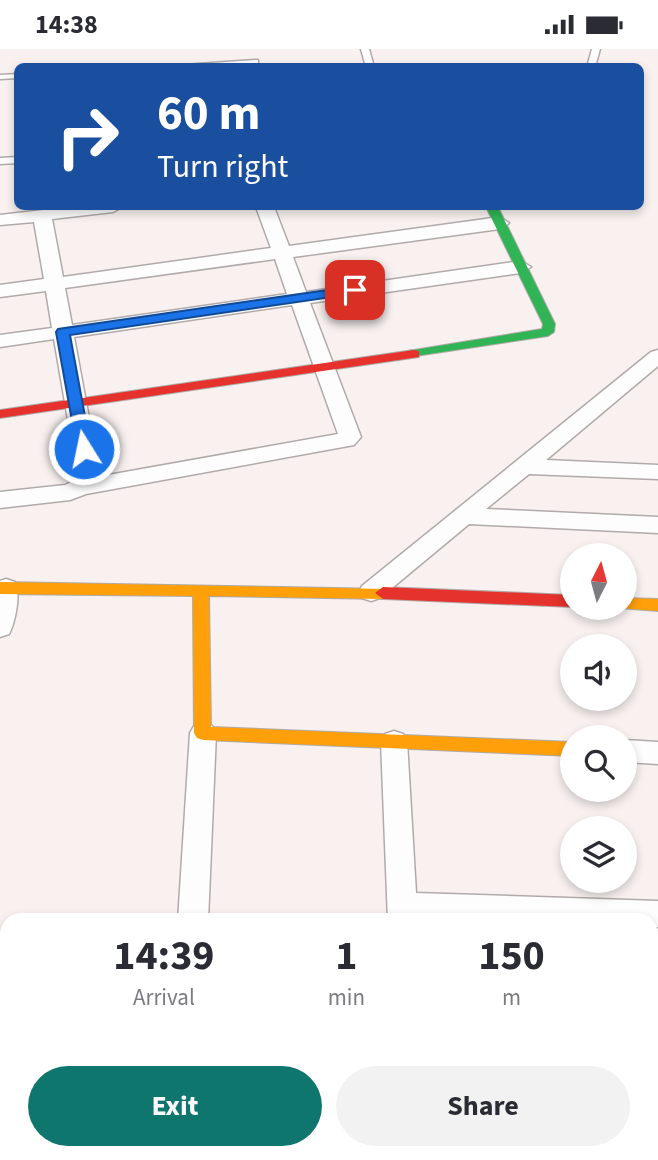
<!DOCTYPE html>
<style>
body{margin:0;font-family:"Source Sans 3",sans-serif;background:#f2f2f3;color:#2b2b33;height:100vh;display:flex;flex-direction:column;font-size:26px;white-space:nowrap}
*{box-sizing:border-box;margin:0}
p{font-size:23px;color:#7c7c81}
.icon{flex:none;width:38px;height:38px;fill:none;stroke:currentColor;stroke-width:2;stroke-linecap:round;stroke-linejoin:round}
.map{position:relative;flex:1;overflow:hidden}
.drawer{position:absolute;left:0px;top:864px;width:658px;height:247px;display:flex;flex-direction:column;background:#fff;border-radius:21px 21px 0 0;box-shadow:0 4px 10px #0003}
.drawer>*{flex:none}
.banner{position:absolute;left:14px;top:14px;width:630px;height:147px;border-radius:10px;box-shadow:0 4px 10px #0003;background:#1a4fa0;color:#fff;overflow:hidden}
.needle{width:46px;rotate:6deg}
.tools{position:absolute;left:560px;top:494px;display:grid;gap:14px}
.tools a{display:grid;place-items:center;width:77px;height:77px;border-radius:50%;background:#fff;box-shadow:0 4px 10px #0003;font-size:35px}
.pin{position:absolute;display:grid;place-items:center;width:60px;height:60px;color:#fff;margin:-30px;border-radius:14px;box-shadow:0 4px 10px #0006}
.me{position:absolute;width:77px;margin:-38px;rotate:350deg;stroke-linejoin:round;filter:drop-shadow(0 0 5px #0008)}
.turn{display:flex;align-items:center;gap:24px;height:147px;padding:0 28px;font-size:32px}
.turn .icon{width:91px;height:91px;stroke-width:2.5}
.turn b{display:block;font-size:49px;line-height:60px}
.eta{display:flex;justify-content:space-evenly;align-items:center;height:119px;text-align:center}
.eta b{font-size:42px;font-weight:700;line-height:49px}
.primary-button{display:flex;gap:14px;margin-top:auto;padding:14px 28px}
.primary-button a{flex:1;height:80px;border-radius:42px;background:#0f766e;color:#fff;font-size:28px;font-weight:700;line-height:80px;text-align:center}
.primary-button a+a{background:#f2f2f3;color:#2b2b33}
.status{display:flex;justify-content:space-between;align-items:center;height:49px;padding:0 35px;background:#fff;direction:ltr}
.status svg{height:19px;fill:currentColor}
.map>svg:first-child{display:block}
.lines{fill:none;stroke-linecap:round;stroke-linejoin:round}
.lane-casing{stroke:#b0abaa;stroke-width:3}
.street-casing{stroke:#b0abaa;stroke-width:3}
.fast-casing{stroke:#b0abaa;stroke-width:2}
.slow-casing{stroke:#b0abaa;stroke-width:2}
.jam-casing{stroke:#b0abaa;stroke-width:2}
.lane{fill:#fefdfd;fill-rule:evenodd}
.street{fill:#fefdfd;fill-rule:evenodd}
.fast{fill:#30b455;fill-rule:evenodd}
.slow{fill:#ff9f0a;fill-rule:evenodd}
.jam{fill:#e5322d;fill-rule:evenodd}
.route{fill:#1a73e8;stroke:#114b97;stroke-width:2}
</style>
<div class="status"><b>14:38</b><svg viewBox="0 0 49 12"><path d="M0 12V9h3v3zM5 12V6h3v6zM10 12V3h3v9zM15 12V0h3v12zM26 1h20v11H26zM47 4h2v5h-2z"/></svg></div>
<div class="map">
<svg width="658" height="1111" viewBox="0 0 658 1111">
<rect width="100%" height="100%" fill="#f8f1f0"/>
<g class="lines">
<defs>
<g id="lane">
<path d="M361 0H369L374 18H366Z"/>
<path d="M592 0H600L595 18H587Z"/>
<path d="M255 11H258V15L224 18H179L183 16Z"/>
<path d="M18 25V29L0 30V26Z"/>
<path d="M18 108V114L0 115V109Z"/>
</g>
<g id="street">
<path d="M70 158H122L113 163 52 170 63 228 271 199 256 158H274L289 197 500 168 509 174 500 180 293 208 306 243 521 212 531 218 521 224 310 254 361 388 354 396 86 445 70 451 0 459V443L65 436 71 433 77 423 54 290 0 298V286L52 279 46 242 0 248V236L44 230 34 173 0 176V166ZM275 210 287 245 72 276 65 239ZM292 256 338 385 97 428 99 423 74 288Z"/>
<path d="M658 301V317L546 411 658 416V430L529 425 486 460 658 468V484L469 475 380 549 371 552 362 549 359 543 362 537 651 303Z"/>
<path d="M6 530 15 533C21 545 15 574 9 585L0 588V532Z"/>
<path d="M203 674 212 677 216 684 208 872H178L190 684 194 677Z"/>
<path d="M394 682 403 685 407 692 416 844 658 852V878H651V872L418 869V872H388L381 692 385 685Z"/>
<path d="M625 691 658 693V715L625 713Z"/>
<path d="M164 1104H198L197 1111H163Z"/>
<path d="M396 1104H430L431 1111H397Z"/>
</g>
<path id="fast" d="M486 158H498L555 275 554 283 548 287 409 308V302L414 301 542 280 543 275Z"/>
<g id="slow">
<path d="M0 533 389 540 391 544 383 550 209 547 211 678 572 693V707L203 691 197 689 194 684 193 547 0 545Z"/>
<path d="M625 549 658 550V562L619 559 625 558Z"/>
</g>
<g id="jam">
<path d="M414 301 419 302V308L0 369V361Z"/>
<path d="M383 538 572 546V558L383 550 375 544Z"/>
</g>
</defs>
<use href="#lane" class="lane-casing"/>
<use href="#street" class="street-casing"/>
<use href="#fast" class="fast-casing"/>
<use href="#slow" class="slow-casing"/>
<use href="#jam" class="jam-casing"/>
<use href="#lane" class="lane"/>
<use href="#street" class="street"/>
<use href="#fast" class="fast"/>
<use href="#slow" class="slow"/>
<use href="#jam" class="jam"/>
</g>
<path class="route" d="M355 237 360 238V244L70 286 91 400 84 405 77 400 56 283 58 280Z"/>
</svg>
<div class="tools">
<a><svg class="needle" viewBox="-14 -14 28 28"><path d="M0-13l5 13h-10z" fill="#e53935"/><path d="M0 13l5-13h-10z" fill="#7c7c81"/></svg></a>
<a><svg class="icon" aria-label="sound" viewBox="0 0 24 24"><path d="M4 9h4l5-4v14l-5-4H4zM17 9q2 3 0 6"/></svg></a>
<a><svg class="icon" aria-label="search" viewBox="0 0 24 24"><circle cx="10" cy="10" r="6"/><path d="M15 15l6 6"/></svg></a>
<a><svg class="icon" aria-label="layers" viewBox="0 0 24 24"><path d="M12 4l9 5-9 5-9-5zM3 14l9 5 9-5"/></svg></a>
</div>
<div class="pin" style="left:355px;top:241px;background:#d93025"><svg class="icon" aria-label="arrive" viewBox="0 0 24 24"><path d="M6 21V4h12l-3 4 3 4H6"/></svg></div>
<svg class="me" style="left:84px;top:400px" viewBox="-20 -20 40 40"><circle r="17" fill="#1a73e8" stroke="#fff" stroke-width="3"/><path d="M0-11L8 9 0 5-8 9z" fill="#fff"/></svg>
<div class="banner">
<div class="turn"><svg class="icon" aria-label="right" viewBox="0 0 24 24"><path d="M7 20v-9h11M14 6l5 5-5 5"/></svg><div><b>60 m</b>Turn right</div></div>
</div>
<section class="drawer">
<div class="eta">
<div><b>14:39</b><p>Arrival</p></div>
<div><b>1</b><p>min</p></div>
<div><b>150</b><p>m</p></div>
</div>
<div class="primary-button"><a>Exit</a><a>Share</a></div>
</section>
</div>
